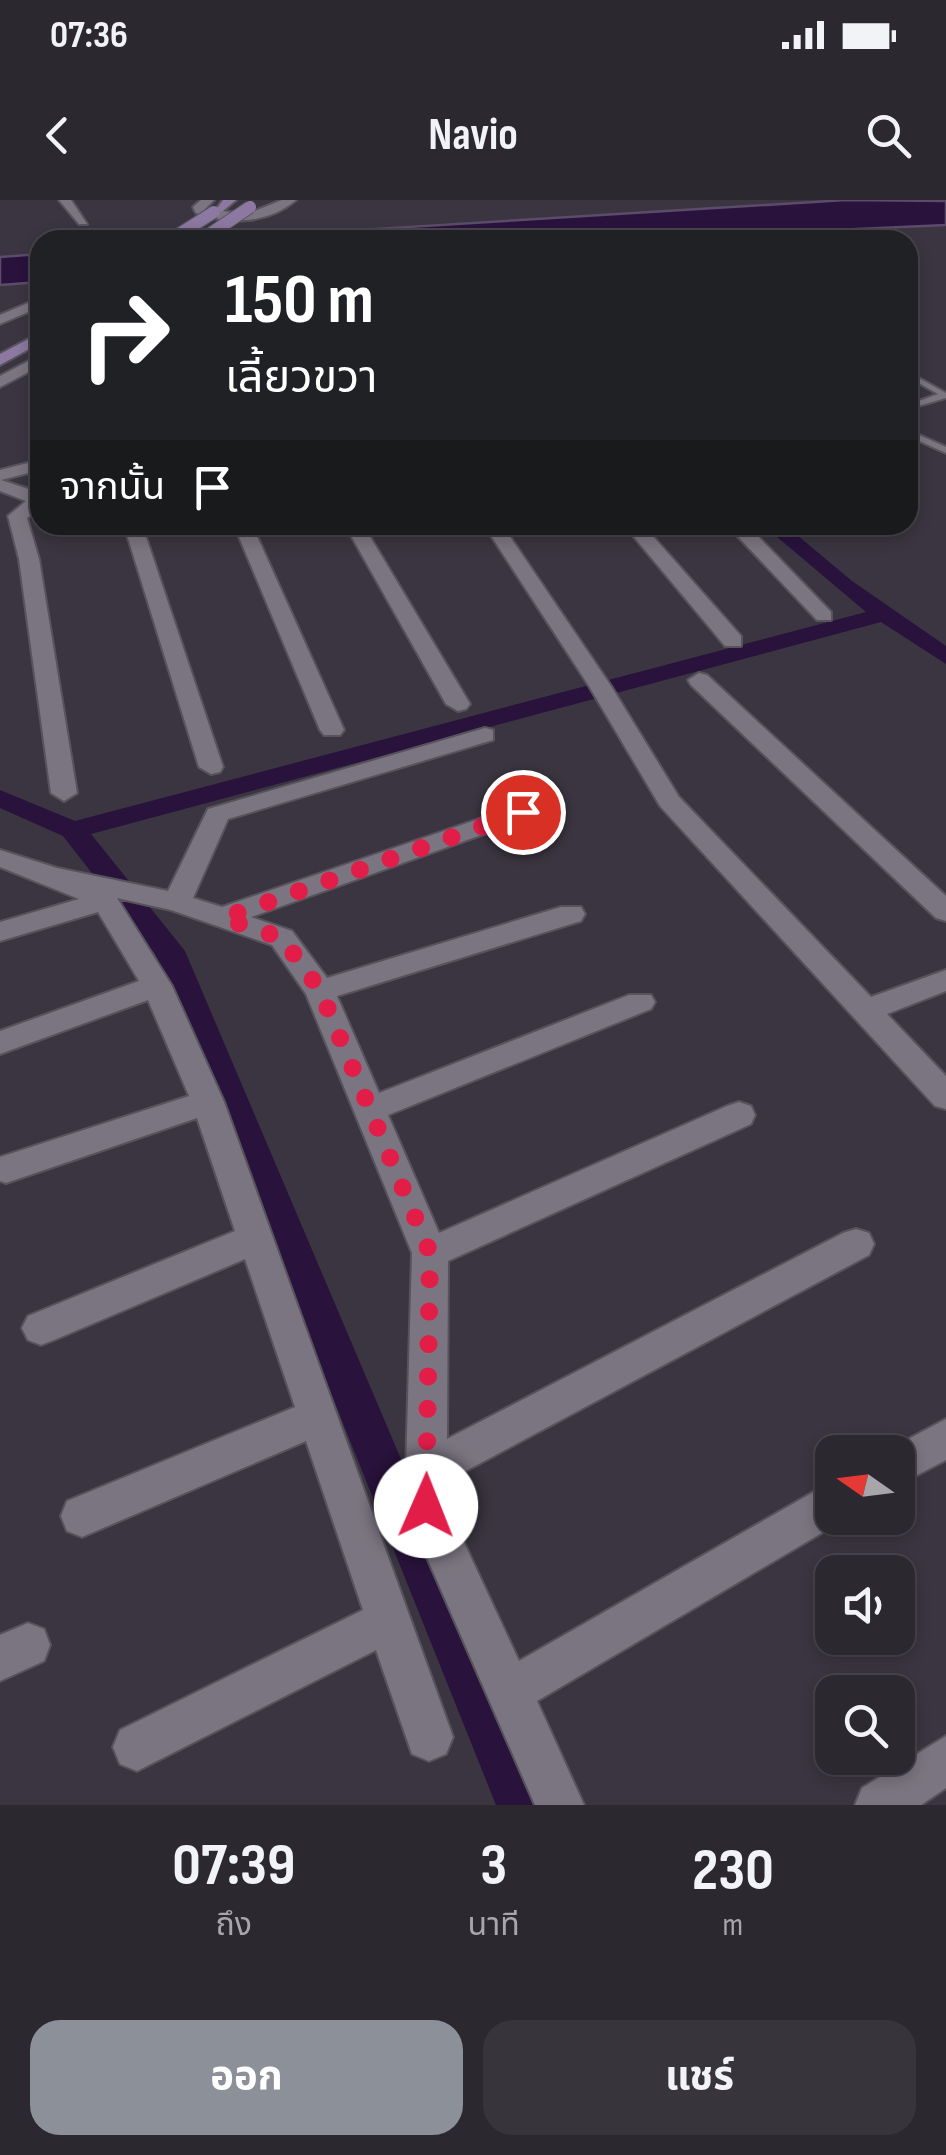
<!DOCTYPE html>
<html lang="th">
<meta charset="utf-8">
<style>
body{margin:0;font-family:"Sofia Sans Condensed","Noto Sans Thai",sans-serif;background:#38343c;color:#f1f3f6;height:100vh;display:flex;flex-direction:column;font-size:38px;white-space:nowrap}
*{box-sizing:border-box;margin:0}
p{font-size:32px;color:#a6a6ab}
.icon{flex:none;width:55px;height:55px;fill:none;stroke:currentColor;stroke-width:2;stroke-linecap:round;stroke-linejoin:round}
.map{position:relative;height:1605px;overflow:hidden}
.drawer{display:flex;flex-direction:column;background:#2c2830;flex:1}
.drawer>*{flex:none}
.hud{position:absolute;left:30px;top:30px;width:888px;height:305px;border-radius:30px;box-shadow:0 5px 15px #0003,0 0 0 2px #48444c;background:#202124;color:#fff;overflow:hidden}
.needle{width:65px;rotate:284deg}
.buttons{position:absolute;left:815px;top:1235px;display:grid;gap:20px}
.buttons a{display:grid;place-items:center;width:100px;height:100px;border-radius:20px;background:#2c2830;box-shadow:0 5px 15px #0003,0 0 0 2px #48444c;font-size:50px}
.pin{position:absolute;display:grid;place-items:center;width:85px;height:85px;color:#fff;margin:-42px;border:5px solid #fff;border-radius:50%;box-shadow:0 2px 10px #0007}
.me{position:absolute;width:110px;margin:-55px;rotate:1deg;stroke-linejoin:round;filter:drop-shadow(0 0 8px #0008)}
.turn{display:flex;align-items:center;gap:35px;height:210px;padding:0 30px;font-size:45px}
.turn .icon{width:130px;height:130px;stroke-width:2.5}
.turn b{display:block;font-size:70px;line-height:85px}
.then{display:flex;align-items:center;height:95px;padding:0 30px;background:#0003;gap:20px;font-size:38px}
.eta{display:flex;justify-content:space-evenly;align-items:center;height:170px;text-align:center}
.eta b{font-size:60px;font-weight:700;line-height:70px}
.primary-button{display:flex;gap:20px;margin-top:auto;padding:20px 30px}
.primary-button a{flex:1;height:115px;border-radius:30px;background:#8c9099;color:#fff;font-size:40px;font-weight:700;line-height:115px;text-align:center}
.primary-button a+a{background:#38343c;color:#f1f3f6}
.status{display:flex;justify-content:space-between;align-items:center;height:70px;padding:0 50px;background:#2c2830;direction:ltr}
.status svg{height:28px;fill:currentColor}
header{display:flex;justify-content:space-between;align-items:center;height:130px;padding:0 30px;background:#2c2830;font-size:45px;font-weight:700}
.map>svg:first-child{display:block}
.water{fill:#29123c;stroke:#5c4b6a;stroke-width:2.5}
.lines{fill:none;stroke-linecap:round;stroke-linejoin:round}
.canal{fill:#29123c;fill-rule:evenodd}
.lane-casing{stroke:#56535c;stroke-width:4}
.street-casing{stroke:#56535c;stroke-width:4}
.secondary-casing{stroke:#56535c;stroke-width:4}
.primary-casing{stroke:#56535c;stroke-width:4}
.lane{fill:#7b7581;fill-rule:evenodd}
.street{fill:#7b7581;fill-rule:evenodd}
.secondary{fill:#7b7581;fill-rule:evenodd}
.primary{fill:#8c78a0;fill-rule:evenodd}
.primary-bridge-casing{stroke:#56535c;stroke-width:14;stroke-linecap:butt}
.primary-bridge{stroke:#8c78a0;stroke-width:12}
.route{stroke:#e11d48;stroke-width:18;stroke-dasharray:0 32.4}
</style>
<div class="status"><b>07:36</b><svg viewBox="0 0 49 12"><path d="M0 12V9h3v3zM5 12V6h3v6zM10 12V3h3v9zM15 12V0h3v12zM26 1h20v11H26zM47 4h2v5h-2z"/></svg></div>
<header><svg class="icon" aria-label="back" viewBox="0 0 24 24"><path d="M15 5l-7 7 7 7"/></svg>Navio<svg class="icon" aria-label="search" viewBox="0 0 24 24"><circle cx="10" cy="10" r="6"/><path d="M15 15l6 6"/></svg></header>
<div class="map">
<svg width="946" height="1605" viewBox="0 0 946 1605">
<rect width="100%" height="100%" fill="#3a3540"/>
<g class="water">
<path d="M846 0 946 1V25L613 40H196Z"/>
<path d="M40 54V82L0 85V57Z"/>
</g>
<g class="lines">
<path class="canal" d="M763 325H785L852 381 946 446V464L881 422 91 634 185 751 548 1605H496L155 754 63 636 0 608V590L75 621 866 412Z"/>
<defs>
<g id="lane">
<path d="M908 172 946 193V198L908 209V205L938 194 908 177Z"/>
<path d="M908 230 946 247V253L908 236Z"/>
</g>
<g id="street">
<path d="M59 0H71L87 24H79Z"/>
<path d="M40 260V270L1 280 40 293V308L27 318 39 359 77 593 64 601 51 593 19 359 8 316 26 301 0 291V270Z"/>
<path d="M124 325H142L223 567 220 572 211 574 199 567Z"/>
<path d="M234 325H252L344 530 340 535H324L320 530Z"/>
<path d="M345 325H363L470 504 466 509 458 511 446 504Z"/>
<path d="M484 325H502L611 486 679 597 871 797 946 770V791L887 814 946 876V909L935 906 660 606 589 486Z"/>
<path d="M624 325H643L741 436V446H725Z"/>
<path d="M727 325H747L831 412V420H817Z"/>
<path d="M699 473 707 475 946 696V721L936 718 691 485 688 480Z"/>
<path d="M485 528 493 530V540L228 619 193 698 222 707 514 607H532L536 612 532 617 251 717 292 731 327 778 561 707H581L585 714 581 721 337 796 379 893 629 795H651L655 802 651 809 388 915 439 1033 727 906 739 902 751 906 755 915 751 924 448 1061 447 1239 843 1033 856 1029 869 1033 874 1044 869 1055 447 1281V1306L519 1461 817 1290 832 1284V1318H847L537 1501 584 1605H535L405 1307 412 1053 306 794 272 745 171 710 117 698 172 786 224 902 453 1537 446 1554 429 1561 412 1554 376 1450 137 1571 120 1564 113 1547 120 1530 363 1410 306 1241 82 1337 67 1331 61 1316 67 1301 295 1207 245 1059 54 1140 41 1145 28 1140 22 1128 28 1116 235 1031 197 918 6 983 0 981V957L189 896 148 800 0 854V831L139 781 98 712 0 741V722L79 699 0 667V650L57 668 168 691 208 609Z"/>
<path d="M946 1219V1260L898 1285V1252H884Z"/>
<path d="M28 1423 44 1429 50 1445 44 1461 0 1481V1435Z"/>
<path d="M946 1536V1588L921 1605H855L862 1588Z"/>
</g>
<g id="secondary">
<path d="M201 0H214L205 9 247 14 282 0H296C268 24 229 25 196 13L193 7Z"/>
<path d="M40 98V107L0 124V115Z"/>
<path d="M40 155V166L0 187V176Z"/>
</g>
<g id="primary">
<path d="M223 0H236L223 11H215Z"/>
<path d="M40 133V143L0 165V154Z"/>
</g>
</defs>
<use href="#lane" class="lane-casing"/>
<use href="#street" class="street-casing"/>
<use href="#secondary" class="secondary-casing"/>
<use href="#primary" class="primary-casing"/>
<use href="#lane" class="lane"/>
<use href="#street" class="street"/>
<use href="#secondary" class="secondary"/>
<use href="#primary" class="primary"/>
<defs>
<g id="primary-bridge">
<path d="M170 40 214 12"/>
<path d="M201 40 250 7"/>
</g>
</defs>
<use href="#primary-bridge" class="primary-bridge-casing"/>
<use href="#primary-bridge" class="primary-bridge"/>
</g>
<g class="lines">
<path class="route" d="M426 1306 430 1053 320 790 282 738 223 718 523 612"/>
</g>
</svg>
<div class="buttons">
<a><svg class="needle" viewBox="-14 -14 28 28"><path d="M0-13l5 13h-10z" fill="#e53935"/><path d="M0 13l5-13h-10z" fill="#a6a6ab"/></svg></a>
<a><svg class="icon" aria-label="sound" viewBox="0 0 24 24"><path d="M4 9h4l5-4v14l-5-4H4zM17 9q2 3 0 6"/></svg></a>
<a><svg class="icon" aria-label="search" viewBox="0 0 24 24"><circle cx="10" cy="10" r="6"/><path d="M15 15l6 6"/></svg></a>
</div>
<div class="pin" style="left:523px;top:612px;background:#d93025"><svg class="icon" aria-label="arrive" viewBox="0 0 24 24"><path d="M6 21V4h12l-3 4 3 4H6"/></svg></div>
<svg class="me" style="left:426px;top:1306px" viewBox="-20 -20 40 40"><circle r="19" fill="#fff"/><path d="M0-13L10 11 0 6-10 11z" fill="#e11d48"/></svg>
<div class="hud">
<div class="turn"><svg class="icon" aria-label="right" viewBox="0 0 24 24"><path d="M7 20v-9h11M14 6l5 5-5 5"/></svg><div><b>150 m</b>เลี้ยวขวา</div></div>
<div class="then">จากนั้น<svg class="icon" aria-label="arrive" viewBox="0 0 24 24"><path d="M6 21V4h12l-3 4 3 4H6"/></svg></div>
</div>
</div>
<section class="drawer">
<div class="eta">
<div><b>07:39</b><p>ถึง</p></div>
<div><b>3</b><p>นาที</p></div>
<div><b>230</b><p>m</p></div>
</div>
<div class="primary-button"><a>ออก</a><a>แชร์</a></div>
</section>
